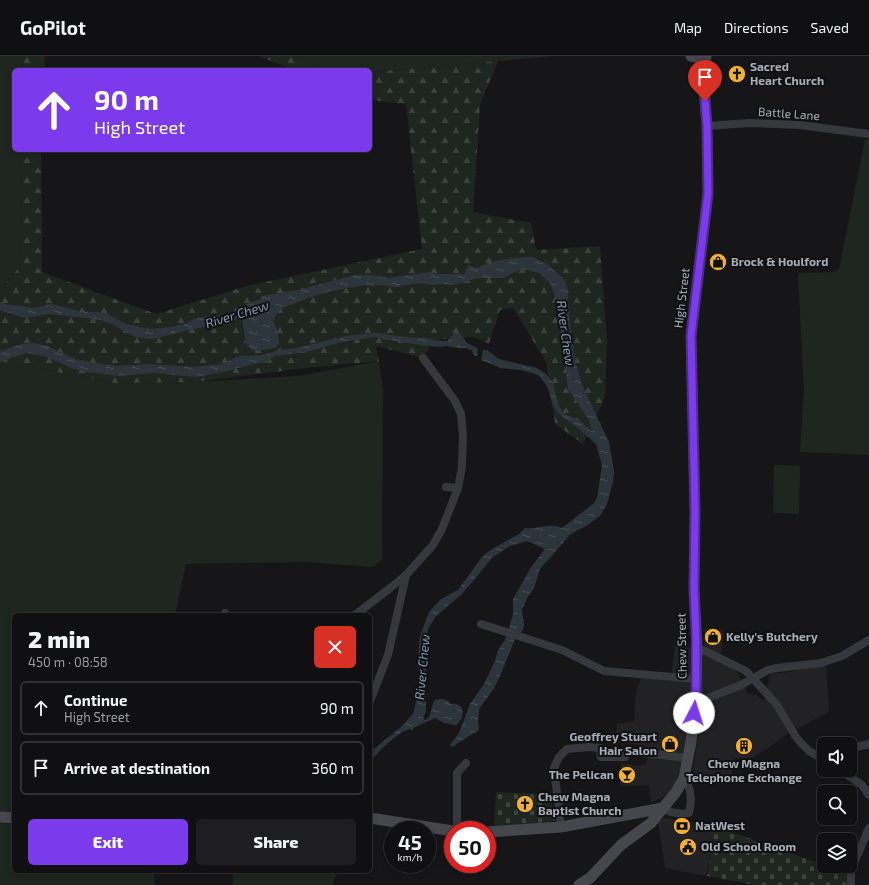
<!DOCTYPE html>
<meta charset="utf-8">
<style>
body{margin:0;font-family:"Exo 2",sans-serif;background:#1e1e20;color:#f1f3f6;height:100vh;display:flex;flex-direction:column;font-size:15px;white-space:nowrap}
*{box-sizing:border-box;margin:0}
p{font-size:13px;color:#9c9d9f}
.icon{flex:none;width:22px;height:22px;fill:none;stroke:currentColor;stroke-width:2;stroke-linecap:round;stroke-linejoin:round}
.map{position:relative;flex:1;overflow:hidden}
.sheet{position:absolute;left:12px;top:557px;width:360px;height:260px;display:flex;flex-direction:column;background:#101012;border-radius:6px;box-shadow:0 2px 6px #0003,0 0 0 1px #303032}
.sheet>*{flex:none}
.banner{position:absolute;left:12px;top:12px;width:360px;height:84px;border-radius:6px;box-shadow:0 2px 6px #0003,0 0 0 1px #303032;background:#7c3aed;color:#fff;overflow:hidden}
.fabs{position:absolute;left:817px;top:681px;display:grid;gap:8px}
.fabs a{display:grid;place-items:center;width:40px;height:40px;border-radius:6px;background:#101012;box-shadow:0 2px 6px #0003,0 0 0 1px #303032;font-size:20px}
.speed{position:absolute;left:384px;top:765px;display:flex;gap:8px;font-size:20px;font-weight:700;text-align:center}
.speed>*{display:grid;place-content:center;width:52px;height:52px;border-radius:50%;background:#101012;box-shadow:0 2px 6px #0003,0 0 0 1px #303032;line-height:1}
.speed small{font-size:10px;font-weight:400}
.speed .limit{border:6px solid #d22;background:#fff;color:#111}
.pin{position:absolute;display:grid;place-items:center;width:34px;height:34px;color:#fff;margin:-41px -17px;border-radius:50% 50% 50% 0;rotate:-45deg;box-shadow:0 0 4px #0007}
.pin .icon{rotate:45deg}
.me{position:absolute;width:44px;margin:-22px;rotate:5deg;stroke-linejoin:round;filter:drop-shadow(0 0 3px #0008)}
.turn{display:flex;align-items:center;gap:14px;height:84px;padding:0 16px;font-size:18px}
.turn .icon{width:52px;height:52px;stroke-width:2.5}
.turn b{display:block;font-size:28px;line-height:34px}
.round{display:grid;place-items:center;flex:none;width:42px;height:42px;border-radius:6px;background:#1e1e20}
.head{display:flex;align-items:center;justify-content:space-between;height:68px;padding:0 16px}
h1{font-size:24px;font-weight:800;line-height:30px}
.action{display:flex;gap:8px;margin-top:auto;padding:8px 16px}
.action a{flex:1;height:46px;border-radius:6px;background:#7c3aed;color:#fff;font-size:16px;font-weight:800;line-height:46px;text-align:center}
.action a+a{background:#1e1e20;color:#f1f3f6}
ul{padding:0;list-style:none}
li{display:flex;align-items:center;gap:12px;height:54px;margin:0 8px 6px;padding:0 8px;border:2px solid #303032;border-radius:6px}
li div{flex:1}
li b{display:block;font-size:15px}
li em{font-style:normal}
header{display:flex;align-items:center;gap:24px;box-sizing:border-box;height:56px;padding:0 20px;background:#101012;border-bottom:1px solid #303032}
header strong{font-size:19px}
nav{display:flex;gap:22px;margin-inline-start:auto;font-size:14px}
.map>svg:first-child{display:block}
.built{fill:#222225}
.green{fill:#1e261f}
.forest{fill:url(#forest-firs)}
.cemetery{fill:url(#cemetery-stones)}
.water{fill:url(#water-ripples)}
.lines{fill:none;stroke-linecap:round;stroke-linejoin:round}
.street{stroke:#37383d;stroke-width:8}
.secondary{stroke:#45474d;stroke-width:11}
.route-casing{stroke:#51269a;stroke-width:10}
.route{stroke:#7c3aed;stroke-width:7}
.labels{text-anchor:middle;stroke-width:4;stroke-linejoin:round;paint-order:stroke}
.poi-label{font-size:12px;font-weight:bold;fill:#a8adb8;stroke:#111113;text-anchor:start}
.street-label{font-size:12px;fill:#a8adb8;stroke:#111113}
.water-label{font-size:13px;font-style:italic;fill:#7f9bb3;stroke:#111113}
</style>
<header>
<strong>GoPilot</strong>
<nav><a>Map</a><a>Directions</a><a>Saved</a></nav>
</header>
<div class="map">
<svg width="869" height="829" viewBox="0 0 869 829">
<defs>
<pattern id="forest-firs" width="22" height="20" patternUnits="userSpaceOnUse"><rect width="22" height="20" fill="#1e261f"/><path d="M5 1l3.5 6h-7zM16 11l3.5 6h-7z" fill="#3c433d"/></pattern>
<pattern id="cemetery-stones" width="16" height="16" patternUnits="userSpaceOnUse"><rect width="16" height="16" fill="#1e261f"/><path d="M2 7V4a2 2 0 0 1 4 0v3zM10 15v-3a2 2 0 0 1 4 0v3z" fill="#3c433d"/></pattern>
<pattern id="water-ripples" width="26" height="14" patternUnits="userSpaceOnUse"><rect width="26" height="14" fill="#2c353c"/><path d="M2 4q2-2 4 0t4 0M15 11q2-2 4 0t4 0" fill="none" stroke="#485056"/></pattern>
</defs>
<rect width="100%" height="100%" fill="#161618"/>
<g class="built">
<path d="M705 572 723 574 721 599 738 618 748 638 756 639 764 645 770 618 789 616 826 607 829 656 789 677 771 690 752 702H735L731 722 713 726 692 725 701 657 700 633Z"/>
<path d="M675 589 694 592 692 640 685 696 677 724 668 738 651 747 649 729 620 730 621 707 637 710 646 708 649 699 644 690 616 686 617 668 634 665 636 636 641 622 671 625Z"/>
<path d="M664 762 687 765 704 774 713 785 706 820 665 812 658 766Z"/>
</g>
<g class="green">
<path d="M0 0H20V14H14V94H21L20 210 3 230 0 231Z"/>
<path d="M298 0H557L370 16V14H324Z"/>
<path d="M865 84H869V399L800 396 804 335 798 217 833 216 839 213Z"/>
<path d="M0 305 114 327 193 326 298 320 379 305 383 334 382 504 373 511 306 506 186 508 175 559H14V758H0Z"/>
<path d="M774 409 800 410 799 458 773 457Z"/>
<path d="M0 767 14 768V815H22V816L27 815H154L155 829H0Z"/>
<path d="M232 815H338V816L332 829H233Z"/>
</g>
<g class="forest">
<path d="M20 0H45L44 14H20Z"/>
<path d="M259 0H298L324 14H294Z"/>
<path d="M498 5 480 49 473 156 531 167 536 194 600 190 607 285 605 341 583 388 555 368 546 306 513 252 500 254 489 288 474 281 434 284 423 302 376 290 379 305 305 312 193 326 114 327 0 305V231L4 230 20 210 21 94H41L42 216 156 258 250 229 422 193 406 48 370 44V16Z"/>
</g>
<g class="cemetery">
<path d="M496 736 550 738 555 765 494 771Z"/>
<path d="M706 767 824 809V810H827C840 815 848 814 849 829H750V828L707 820 713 785 704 774Z"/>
</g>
<g class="water">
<path d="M527 201H532L547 208 564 223 567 230 570 267 575 305 582 329 609 386 614 415 613 426 607 448 600 460 586 470 576 475 570 479 540 513 534 532 527 542 522 554 524 569 523 574 515 583 501 618 493 634 479 653 478 667 479 674C469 681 462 683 453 691L450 689 459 677 470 648 484 628 495 605 498 594 505 584 513 559V543L530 513 544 494 543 492 527 485 510 490 493 501 462 538 436 560 428 573 426 584V655L423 663 426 664C433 657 430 652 435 644 441 642 448 643 451 648 466 646 465 663 456 669L444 667 435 662 413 672V675L410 673C394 678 382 693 370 705V696L401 671 413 658 419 634 418 603 420 580 429 556 441 543 458 534 482 501 492 493 519 478 525 472C537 474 549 466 562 472L593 448 597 442 602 409 596 388 579 373 558 357 553 350 548 332 539 319 521 314 501 312 481 304 483 294H487L499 303 537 312 545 317 553 327 559 350 562 355 566 359 578 363 591 375 590 366 568 333 557 246 550 227 539 217 528 214H519L503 222H477L455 229 442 228 432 229 420 227 396 231 381 229 360 230 326 236 303 244 280 253 273 265 277 273 279 288 274 292 256 295H253L246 288 242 262 240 261 230 268 211 269 152 283 135 281 112 268 101 264 50 258 24 262 0 254V246L4 248 34 252 52 248 79 255 106 257 126 268 148 273 171 271 186 267 197 262 208 260 228 259 251 246 260 244 261 240 298 234 355 219H373L388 222 430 216 438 218H464L469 209 473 211 478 212C489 204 514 202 527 201Z"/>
<path d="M375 277 416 282C426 281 437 286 447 285L455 277H460L467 287 477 292 478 293 477 300H475L471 294 466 292H457L447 290 439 291 414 288 382 283 376 281 341 286 311 295 275 300 266 307H257L223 316 196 321 155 317 118 320 87 316 77 314 44 300 26 297 0 306V294H4L21 288 33 287 47 290 76 303 101 308 118 310 146 308 193 311 223 308 239 300 264 299 279 294 297 292 346 280Z"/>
</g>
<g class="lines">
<g class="street">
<path d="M707 70 749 67 800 69 869 78"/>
<path d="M446 431 458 432"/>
<path d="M225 559V557"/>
<path d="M355 559 389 533 406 519"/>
<path d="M481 568 562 594 604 615 696 623"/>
<path d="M697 593 705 595 746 615 777 649 796 681 802 688 809 695 824 704"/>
<path d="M370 645 388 599 406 519 433 489 442 473 458 432 462 411 463 379 461 358 455 345 423 302"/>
<path d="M695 647 741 629 768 614 777 612 821 607 842 600 869 584"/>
<path d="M850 694 856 691 869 688"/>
<path d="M840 714 862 729 869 739"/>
<path d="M663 752C671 758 680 758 689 757 691 750 692 736 688 730 687 729 683 726 682 726"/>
<path d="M561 771 554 712 559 701 567 693 589 691 600 692 601 701H625L626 695 688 702"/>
<path d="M457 774V717L466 707"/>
<path d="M851 829V814L869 772"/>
</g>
<g class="secondary">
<path d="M691 0 705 4"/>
<path d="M0 761 14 762"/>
<path d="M370 762 453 775"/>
<path d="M487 776 561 771 663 752"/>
<path d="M579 829 590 822 621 789 651 767 663 752 676 736 684 722 691 686 696 638 697 593 694 533 695 456 691 280 708 137 707 70 703 20 706 0"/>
</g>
</g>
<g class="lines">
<defs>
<path id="route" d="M694 657 696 638V580L694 533 695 456 691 280 708 137 707 70 705 45"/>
</defs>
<use href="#route" class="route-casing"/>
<use href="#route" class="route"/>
</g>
<defs>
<symbol id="church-disc" viewBox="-11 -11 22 22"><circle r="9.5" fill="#f2b134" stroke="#111113"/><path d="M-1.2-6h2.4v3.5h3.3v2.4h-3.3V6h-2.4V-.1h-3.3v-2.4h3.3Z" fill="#111"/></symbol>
<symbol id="shop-disc" viewBox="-11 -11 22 22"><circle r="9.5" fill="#f2b134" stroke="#111113"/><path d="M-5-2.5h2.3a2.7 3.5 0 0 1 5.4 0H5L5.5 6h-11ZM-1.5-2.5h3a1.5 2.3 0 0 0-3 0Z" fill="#111"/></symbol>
<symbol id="building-disc" viewBox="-11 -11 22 22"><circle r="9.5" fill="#f2b134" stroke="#111113"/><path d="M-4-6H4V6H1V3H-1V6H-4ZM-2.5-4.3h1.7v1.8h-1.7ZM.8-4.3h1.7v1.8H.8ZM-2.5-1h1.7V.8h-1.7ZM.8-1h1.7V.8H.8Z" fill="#111"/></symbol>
<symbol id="bar-disc" viewBox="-11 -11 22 22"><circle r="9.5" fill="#f2b134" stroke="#111113"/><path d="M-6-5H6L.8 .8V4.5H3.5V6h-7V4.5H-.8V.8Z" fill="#111"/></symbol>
<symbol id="bank-disc" viewBox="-11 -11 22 22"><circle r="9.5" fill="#f2b134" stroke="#111113"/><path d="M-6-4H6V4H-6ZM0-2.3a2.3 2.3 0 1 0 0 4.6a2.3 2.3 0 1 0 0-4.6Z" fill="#111"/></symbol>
<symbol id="civic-disc" viewBox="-11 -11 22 22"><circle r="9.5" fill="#f2b134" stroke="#111113"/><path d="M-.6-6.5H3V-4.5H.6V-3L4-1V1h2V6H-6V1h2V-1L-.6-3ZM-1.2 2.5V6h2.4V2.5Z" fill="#111"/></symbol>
</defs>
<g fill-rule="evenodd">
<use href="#church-disc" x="727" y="8" width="20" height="20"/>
<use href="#shop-disc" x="708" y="196" width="20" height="20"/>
<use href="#shop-disc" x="703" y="571" width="20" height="20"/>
<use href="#shop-disc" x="660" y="678" width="20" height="20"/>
<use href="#building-disc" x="734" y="680" width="20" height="20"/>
<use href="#bar-disc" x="617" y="709" width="20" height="20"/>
<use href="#church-disc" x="515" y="738" width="20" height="20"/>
<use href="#bank-disc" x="672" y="760" width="20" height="20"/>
<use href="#civic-disc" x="678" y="781" width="20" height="20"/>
</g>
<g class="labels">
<g class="poi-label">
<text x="750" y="15">Sacred<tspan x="750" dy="14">Heart Church</tspan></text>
<text x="731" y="210">Brock &amp; Houlford</text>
<text x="726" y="585">Kelly's Butchery</text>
<text x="657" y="685" text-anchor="end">Geoffrey Stuart<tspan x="657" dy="14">Hair Salon</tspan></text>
<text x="744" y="712" text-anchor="middle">Chew Magna<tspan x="744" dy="14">Telephone Exchange</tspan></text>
<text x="614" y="723" text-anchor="end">The Pelican</text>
<text x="538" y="745">Chew Magna<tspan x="538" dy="14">Baptist Church</tspan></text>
<text x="695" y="774">NatWest</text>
<text x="701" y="795">Old School Room</text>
</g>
<g class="street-label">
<text transform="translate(789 58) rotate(4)" y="4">Battle Lane</text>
<text transform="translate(682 242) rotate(-83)" y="4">High Street</text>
<text transform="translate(682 590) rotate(-91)" y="4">Chew Street</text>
</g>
<g class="water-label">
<text transform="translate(237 258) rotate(-17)" y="5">River Chew</text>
<text transform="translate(566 277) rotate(82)" y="5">River Chew</text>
<text transform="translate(422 611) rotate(-85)" y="5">River Chew</text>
</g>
</g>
</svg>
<div class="fabs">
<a><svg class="icon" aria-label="sound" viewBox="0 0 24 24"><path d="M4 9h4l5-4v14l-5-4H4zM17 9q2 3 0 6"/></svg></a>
<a><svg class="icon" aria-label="search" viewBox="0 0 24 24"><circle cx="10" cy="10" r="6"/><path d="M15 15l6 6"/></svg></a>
<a><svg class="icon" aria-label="layers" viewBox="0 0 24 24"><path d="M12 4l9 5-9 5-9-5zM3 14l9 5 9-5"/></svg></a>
</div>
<div class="speed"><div>45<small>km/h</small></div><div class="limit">50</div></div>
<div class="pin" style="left:705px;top:45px;background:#d93025"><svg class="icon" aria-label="arrive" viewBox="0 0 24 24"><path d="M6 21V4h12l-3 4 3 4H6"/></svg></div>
<svg class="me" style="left:694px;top:657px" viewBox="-20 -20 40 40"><circle r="19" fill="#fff"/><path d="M0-13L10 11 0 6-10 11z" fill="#7c3aed"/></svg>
<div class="banner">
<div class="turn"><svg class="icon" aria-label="ahead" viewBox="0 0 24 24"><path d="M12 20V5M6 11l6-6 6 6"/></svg><div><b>90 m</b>High Street</div></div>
</div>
<section class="sheet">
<div class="head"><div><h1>2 min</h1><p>450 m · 08:58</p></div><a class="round" style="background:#d93025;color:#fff"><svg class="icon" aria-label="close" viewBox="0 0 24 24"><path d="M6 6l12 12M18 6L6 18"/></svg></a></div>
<ul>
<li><svg class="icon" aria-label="ahead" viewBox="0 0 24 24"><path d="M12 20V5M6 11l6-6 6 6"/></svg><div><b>Continue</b><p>High Street</p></div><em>90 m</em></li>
<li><svg class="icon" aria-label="arrive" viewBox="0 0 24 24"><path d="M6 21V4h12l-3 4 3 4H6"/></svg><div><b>Arrive at destination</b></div><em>360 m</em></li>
</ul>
<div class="action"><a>Exit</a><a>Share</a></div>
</section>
</div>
